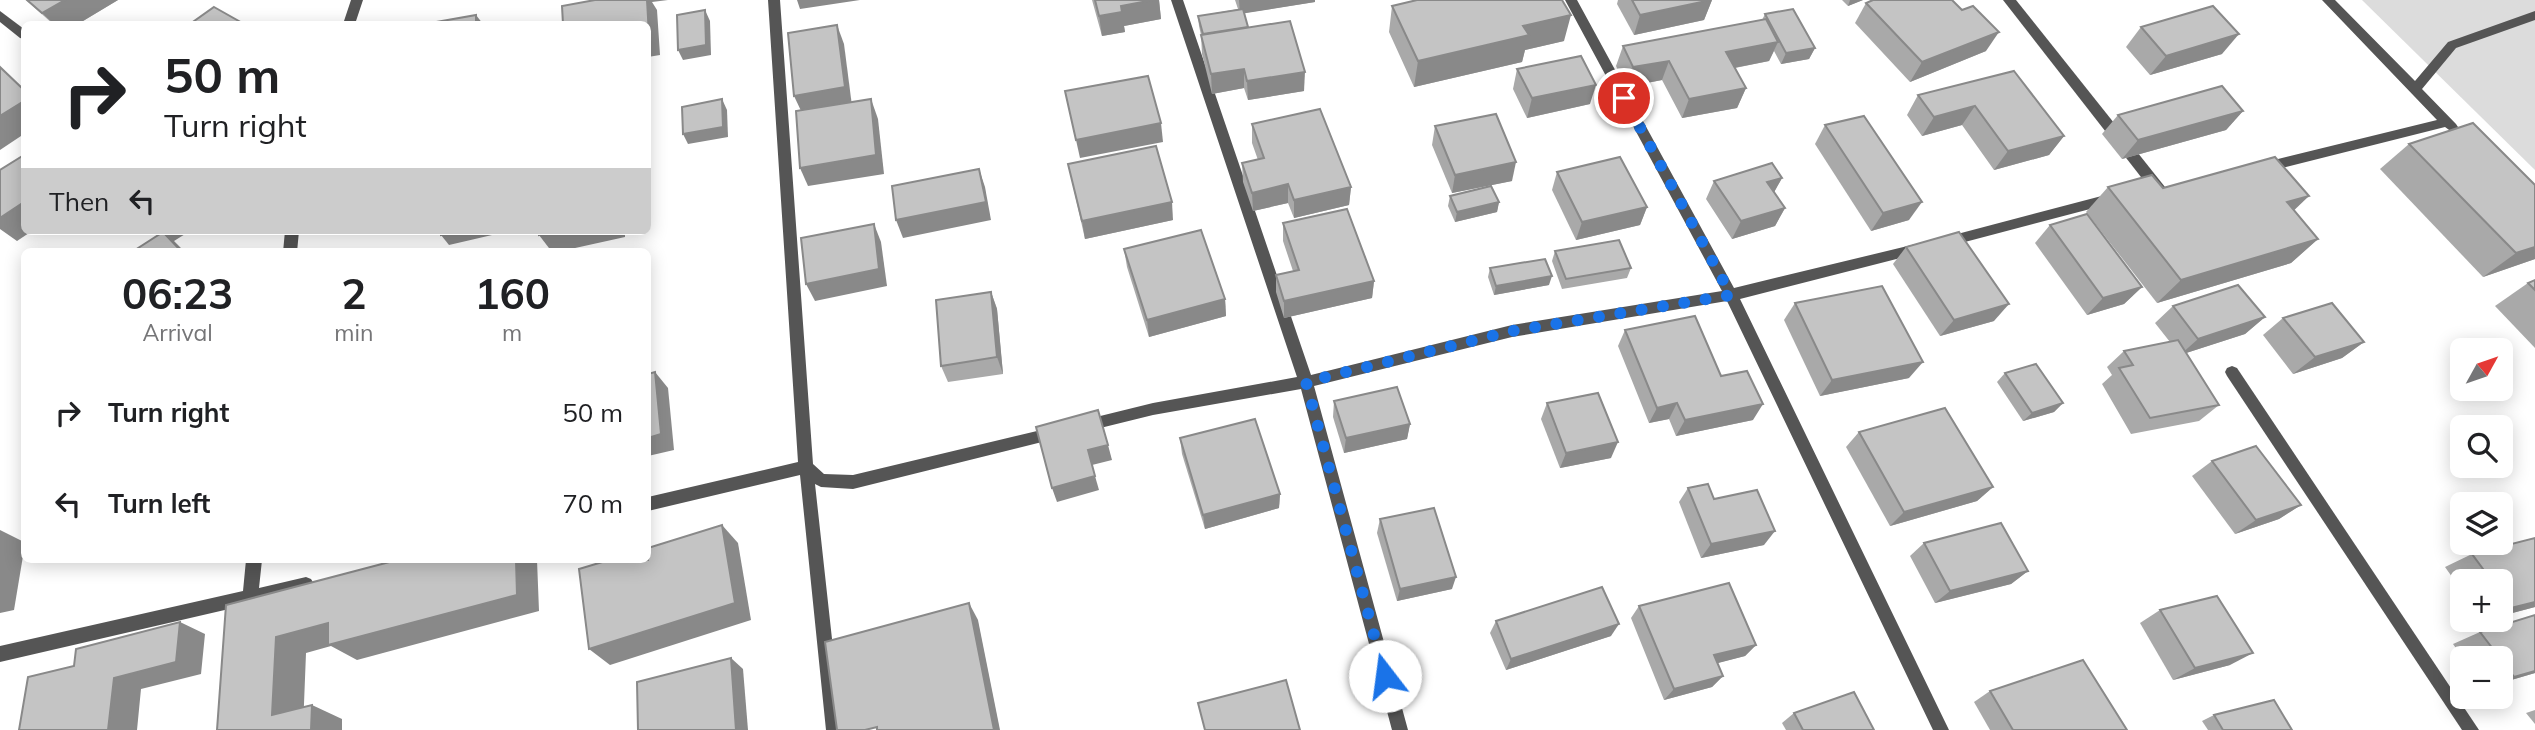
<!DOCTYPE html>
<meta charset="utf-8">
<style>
body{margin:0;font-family:Mulish,sans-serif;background:#f2f2f2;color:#202124;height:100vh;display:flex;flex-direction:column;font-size:26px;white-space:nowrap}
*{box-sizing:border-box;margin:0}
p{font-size:23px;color:#757577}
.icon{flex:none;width:38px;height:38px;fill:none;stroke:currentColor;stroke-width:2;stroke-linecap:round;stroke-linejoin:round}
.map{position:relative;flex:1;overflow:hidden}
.panel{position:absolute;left:21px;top:248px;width:630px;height:315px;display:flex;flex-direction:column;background:#fff;border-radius:10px;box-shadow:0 4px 18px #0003}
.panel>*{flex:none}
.top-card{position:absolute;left:21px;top:21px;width:630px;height:214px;border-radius:10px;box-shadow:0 4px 18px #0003;background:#fff;color:#202124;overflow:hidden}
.needle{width:46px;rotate:50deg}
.fabs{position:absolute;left:2450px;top:338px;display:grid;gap:14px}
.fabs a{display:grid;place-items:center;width:63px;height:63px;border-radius:10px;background:#fff;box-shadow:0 4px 18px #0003;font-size:35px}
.pin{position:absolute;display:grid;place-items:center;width:60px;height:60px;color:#fff;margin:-30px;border:4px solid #fff;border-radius:50%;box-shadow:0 2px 7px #0007}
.me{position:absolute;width:77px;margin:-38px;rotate:345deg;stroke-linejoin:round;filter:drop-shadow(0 0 5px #0008)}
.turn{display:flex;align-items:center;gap:24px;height:147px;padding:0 28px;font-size:32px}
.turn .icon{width:91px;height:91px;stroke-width:2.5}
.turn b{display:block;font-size:49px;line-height:60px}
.then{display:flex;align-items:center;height:66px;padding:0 28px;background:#0003;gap:14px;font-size:26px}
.eta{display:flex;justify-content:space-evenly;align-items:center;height:119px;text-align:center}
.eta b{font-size:42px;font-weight:700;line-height:49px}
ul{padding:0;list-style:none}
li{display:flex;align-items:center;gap:21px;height:91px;padding:0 28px}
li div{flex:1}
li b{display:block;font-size:26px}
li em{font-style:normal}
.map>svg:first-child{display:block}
.green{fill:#dcdcdc}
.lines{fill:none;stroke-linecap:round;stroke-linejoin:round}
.lane{fill:#555;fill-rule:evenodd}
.wall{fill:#a9a9a9}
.shaded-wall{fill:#898989}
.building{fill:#c4c4c4;stroke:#898989;stroke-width:2}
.route{stroke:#1a73e8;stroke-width:12;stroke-dasharray:0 21.6}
</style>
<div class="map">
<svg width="2535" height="730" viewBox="0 0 2535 730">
<rect width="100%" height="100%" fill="#fff"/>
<path class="green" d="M2362 0H2535V170Z"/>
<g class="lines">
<g class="lane">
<path d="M351 0H363L355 24H343Z"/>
<path d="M768 0H780L813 464 824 474 853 475 1058 426 1063 427 1065 432 1063 437 1058 438 853 489 821 487 815 484 842 730H826L800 475 648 511V497L798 462Z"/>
<path d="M1171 0H1183L1311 375 1512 325 1722 291 1565 0H1577L1734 288 1920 243 1925 244 1927 248 1925 252 1920 253 1740 299 1949 730H1933L1727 301 1512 337 1314 386 1408 730H1392L1301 389 1153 415 1084 432 1079 431 1077 426 1079 421 1084 420 1153 403 1297 377Z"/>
<path d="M2003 0H2016L2165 187 2166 191 2165 195H2155Z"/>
<path d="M2322 0H2335L2415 81 2448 42 2535 11V20L2456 48 2422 89 2456 124 2458 127 2456 130 2452 132 2445 127 2262 173 2257 172 2256 168 2257 164 2262 163 2437 120Z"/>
<path d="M0 11 24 29V39L20 38 0 22Z"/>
<path d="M2113 193 2120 198 2113 203 1946 247 1939 242 1946 237Z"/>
<path d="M285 231H299L297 252H283Z"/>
<path d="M2232 366 2237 368 2479 730H2462L2227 376 2225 372 2227 368Z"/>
<path d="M246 560H262L259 588 306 577 311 579 314 584 311 589 306 591 257 603 254 609 249 611 242 606 0 662V646L243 591Z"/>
</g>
</g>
<g class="wall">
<path d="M26 0H118L78 24H53Z"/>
<path d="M1092 0H1159L1161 19 1124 26 1125 32 1102 36Z"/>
<path d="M1235 0H1315V2L1244 13 1248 27 1304 91 1248 100 1244 88 1212 94 1202 54 1201 35 1199 26 1198 16 1238 9Z"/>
<path d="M1618 0H1712L1704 20 1634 35 1617 4Z"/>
<path d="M1842 0H1863L1848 6Z"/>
<path d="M1866 3 1986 51 1910 82 1855 23Z"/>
<path d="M1392 6 1564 41 1525 50 1522 62 1414 87 1389 32Z"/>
<path d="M1765 14 1815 48 1809 59 1781 64 1774 51 1769 61 1735 68 1746 88 1737 108 1682 118 1662 80 1626 87 1616 66 1623 46 1762 20Z"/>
<path d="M2141 27 2222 54 2150 75 2126 47Z"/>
<path d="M1517 69 1590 104 1527 118 1513 89Z"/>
<path d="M2014 71 2064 136 2049 155 1994 170 1962 125 1922 136 1907 115 1918 95Z"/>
<path d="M2243 111 2226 130 2122 159 2102 134 2118 115Z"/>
<path d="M1252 124 1351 187 1349 205 1294 218 1288 203 1253 211 1243 182 1242 163 1258 160 1252 143Z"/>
<path d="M1825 125 1909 220 1871 231 1815 144Z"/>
<path d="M1435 126 1512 181 1452 193 1432 145Z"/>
<path d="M2409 144 2535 259 2483 277 2380 169Z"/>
<path d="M1068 164 1173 220 1085 239Z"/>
<path d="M1557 172 1647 207 1640 225 1576 240 1552 190Z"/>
<path d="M1782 178 1774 192 1785 208 1775 226 1732 239 1706 199 1714 181Z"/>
<path d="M2108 187 2163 188 2294 210 2318 239 2291 263 2157 303 2086 212Z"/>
<path d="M1450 196 1499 202 1497 212 1455 222 1448 206Z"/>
<path d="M1283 223 1374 281 1372 298 1284 318 1276 292V275L1293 271 1283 241Z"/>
<path d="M2050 225 2142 287 2124 304 2087 315 2035 243Z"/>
<path d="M1906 247 1994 321 1940 336 1893 264Z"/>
<path d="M1124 249 1225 299 1226 316 1149 337 1127 267Z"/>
<path d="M1555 251 1631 268 1627 278 1562 289 1552 261Z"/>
<path d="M1490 268 1549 285 1494 295 1488 277Z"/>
<path d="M2535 280V348L2495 306 2528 283Z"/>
<path d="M991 292 997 309 1003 374 948 382 941 366Z"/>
<path d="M1795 303 1909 378 1820 396 1784 320Z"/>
<path d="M2173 306 2265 317 2245 334 2186 353 2219 405 2199 421 2131 434 2102 384 2112 375 2107 367 2124 351 2170 342 2155 323Z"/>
<path d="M2283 318 2364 342 2342 358 2293 374 2263 335Z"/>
<path d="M1625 330 1721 376 1753 420 1676 436 1669 419 1649 423 1618 346Z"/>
<path d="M2005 373 2063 403 2054 412 2023 421 1997 382Z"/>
<path d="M1334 401 1410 424 1407 439 1344 453 1333 417Z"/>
<path d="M1547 403 1611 458 1560 468 1541 419Z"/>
<path d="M1859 432 1993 487 1977 501 1890 526 1846 447Z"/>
<path d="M1180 438 1280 494 1279 508 1205 529 1182 454Z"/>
<path d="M2212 461 2301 505 2279 519 2235 534 2192 476Z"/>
<path d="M1688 488 1714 499 1764 545 1701 558 1679 502Z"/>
<path d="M1380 519 1452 589 1397 601 1377 533Z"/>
<path d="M2535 538V607L2501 616V581H2462V591L2445 567 2472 554Z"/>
<path d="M1924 543 2028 571 2011 584 1935 603 1910 556Z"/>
<path d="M1639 606 1756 645 1745 656 1717 663 1723 676 1712 687 1664 700 1631 618Z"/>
<path d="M2160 610 2230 665 2173 680 2140 623Z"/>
<path d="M1496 621 1611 636 1506 670 1490 633Z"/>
<path d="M2480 632 2535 673 2501 683V658H2463L2453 644Z"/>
<path d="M1990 691 2127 730H1990L1974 702Z"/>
<path d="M2535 710V724L2526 713Z"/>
<path d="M1794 713 1874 730H1786L1782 723Z"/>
<path d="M2214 715 2292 730H2208L2202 721Z"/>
</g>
<g class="shaded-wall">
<path d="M65 0H118L78 24H54L42 13Z"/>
<path d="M640 0H668L652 2 657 10 660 55 648 57V36Z"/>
<path d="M797 0H860L800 9Z"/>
<path d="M1153 0H1159L1161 19 1124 26 1125 32 1102 36 1099 16 1121 6Z"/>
<path d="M1239 0H1315V2L1240 14Z"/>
<path d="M1712 0 1704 20 1634 35 1640 15Z"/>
<path d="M1850 0H1863L1848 6Z"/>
<path d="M705 10 710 21 711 55 683 60 678 50Z"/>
<path d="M476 15 483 24H476Z"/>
<path d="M1571 15 1564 41 1525 50 1522 62 1414 87 1418 61 1523 26Z"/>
<path d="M837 25 844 44 852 106 803 115 794 96Z"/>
<path d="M1999 32 1986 51 1910 82 1922 62Z"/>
<path d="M2239 34 2222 54 2150 75 2166 56Z"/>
<path d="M1778 42 1769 61 1718 71 1726 52Z"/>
<path d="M1815 48 1809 59 1781 64 1786 53Z"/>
<path d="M1669 61 1662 80 1626 87 1633 67Z"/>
<path d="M1244 69V88L1212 94 1211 74Z"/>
<path d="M1305 72 1304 91 1248 100 1247 81Z"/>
<path d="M1596 85 1590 104 1527 118 1532 98Z"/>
<path d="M1746 88 1737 108 1682 118 1689 99Z"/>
<path d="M722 99 727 110 728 137 688 144 683 134Z"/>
<path d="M871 99 878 119 884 174 808 186 800 168Z"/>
<path d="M24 101V134L0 150V116Z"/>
<path d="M1975 106 1962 125 1922 136 1934 117Z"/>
<path d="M2243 111 2226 130 2122 159 2138 140Z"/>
<path d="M1161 123 1163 142 1080 158 1076 140Z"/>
<path d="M2064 136 2049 155 1994 170 2008 151Z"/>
<path d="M1516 162 1512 181 1452 193 1455 175Z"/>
<path d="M979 169 985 187 991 220 903 238 896 220Z"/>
<path d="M1782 178 1772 196 1767 182Z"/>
<path d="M1288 184V203L1253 211 1252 193Z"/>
<path d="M1351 187 1349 205 1294 218V200Z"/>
<path d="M2309 196 2283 221 2287 202Z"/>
<path d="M24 202V231H32L17 241 0 229V218Z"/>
<path d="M1172 202 1173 220 1085 239 1082 221Z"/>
<path d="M1499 202 1497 212 1455 222 1457 212Z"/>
<path d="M1922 202 1909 220 1871 231 1883 213Z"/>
<path d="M1647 207 1640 225 1576 240 1582 222Z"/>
<path d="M1785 208 1775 226 1732 239 1741 221Z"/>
<path d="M874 224 881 242 887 286 815 301 806 284Z"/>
<path d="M164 231H190L174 241 185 252H182L163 232Z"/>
<path d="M459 231H505V232L449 245 441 235Z"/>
<path d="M558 231H625V237L557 252H552L539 235Z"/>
<path d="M2318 239 2291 263 2157 303 2181 280Z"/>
<path d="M2535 247V259L2483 277 2516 253Z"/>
<path d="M1552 276 1549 285 1494 295 1496 286Z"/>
<path d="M1374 281 1372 298 1284 318V301Z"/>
<path d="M2142 287 2124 304 2087 315 2103 298Z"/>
<path d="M991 292 997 309 1003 374 997 357Z"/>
<path d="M1225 299 1226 316 1149 337 1147 320Z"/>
<path d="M2009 304 1994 321 1940 336 1954 320Z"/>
<path d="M2265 317 2245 334 2180 355 2198 339Z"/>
<path d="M2364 342 2342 358 2293 374 2315 357Z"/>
<path d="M1923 362 1909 378 1820 396 1832 380Z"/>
<path d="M655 372 668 388 674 450 648 456V438Z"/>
<path d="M1677 403 1669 419 1649 423 1657 408Z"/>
<path d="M2063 403 2054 412 2023 421 2032 413Z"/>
<path d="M1763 404 1753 420 1676 436 1685 420Z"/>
<path d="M1410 424 1407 439 1344 453 1346 438Z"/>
<path d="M1618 442 1611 458 1560 468 1566 453Z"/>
<path d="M1108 445 1112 460 1092 465 1088 450Z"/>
<path d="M1095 476 1099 490 1057 502 1052 488Z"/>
<path d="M1993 487 1977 501 1890 526 1904 512Z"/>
<path d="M1280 494 1279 508 1205 529 1203 515Z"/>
<path d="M2301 505 2279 519 2235 534 2256 520Z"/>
<path d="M722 525 738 543 751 620 610 665 589 649Z"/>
<path d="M0 530 24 542V550L14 610 0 613Z"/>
<path d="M1775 531 1764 545 1701 558 1711 544Z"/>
<path d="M516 560H537L539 611 357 660 331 646 306 653 303 729 272 715 276 637Z"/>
<path d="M2028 571 2011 584 1935 603 1950 591Z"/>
<path d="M1456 577 1452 589 1397 601 1400 589Z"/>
<path d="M2535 602V607L2501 616V612L2511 608Z"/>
<path d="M969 603 978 620 1000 730H994Z"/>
<path d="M180 622 205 634 201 674 141 689 137 730H108L114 678Z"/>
<path d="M1619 624 1611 636 1506 670 1511 659Z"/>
<path d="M1756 645 1745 656 1703 667 1714 655Z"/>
<path d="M2253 653 2230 665 2173 680 2195 668Z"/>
<path d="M731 658 743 669 748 730H736Z"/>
<path d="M2535 671V673L2501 683 2514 677Z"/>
<path d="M1723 676 1712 687 1664 700 1674 689Z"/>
<path d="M312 705 342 719V730H311Z"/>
</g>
<g class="building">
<path d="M27 0H65L42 13Z"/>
<path d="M595 0H647L649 35 648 36V24H563L562 6Z"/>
<path d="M1095 0H1153L1121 6 1122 12 1099 16Z"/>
<path d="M1417 0H1562L1571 15 1523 26 1529 35 1418 61 1392 6Z"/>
<path d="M1632 0H1711L1640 15Z"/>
<path d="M1873 0H1952L1962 10 1973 6 1999 32 1922 62 1866 3Z"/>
<path d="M2213 6 2239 34 2166 56 2141 27Z"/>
<path d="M214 7 244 24H190Z"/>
<path d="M1243 9 1248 27 1203 34 1198 16Z"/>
<path d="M1793 9 1815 48 1786 53 1765 14Z"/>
<path d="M705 10 706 45 678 50 677 15Z"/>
<path d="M476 15V24H425Z"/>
<path d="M1766 19 1778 42 1726 52 1746 88 1689 99 1669 61 1633 67 1623 46Z"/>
<path d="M1290 21 1305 72 1247 81 1244 69 1211 74 1201 35Z"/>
<path d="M837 25 845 87 794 96 788 33Z"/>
<path d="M1581 56 1596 85 1532 98 1517 69Z"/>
<path d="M0 67 24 90V101L0 116Z"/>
<path d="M2014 71 2064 136 2008 151 1975 106 1934 117 1918 95Z"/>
<path d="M1148 76 1161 123 1076 140 1065 91Z"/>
<path d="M2222 86 2243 111 2138 140 2118 115Z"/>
<path d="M722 99 723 127 683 134 682 107Z"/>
<path d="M871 99 876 155 800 168 796 111Z"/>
<path d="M1320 109 1351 187 1294 200 1288 184 1252 193 1242 163 1264 158 1252 124Z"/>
<path d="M1496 114 1516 162 1455 175 1435 126Z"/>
<path d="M1864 116 1922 202 1883 213 1825 125Z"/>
<path d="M2473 123 2535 185V247L2516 253 2409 144Z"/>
<path d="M1156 146 1172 202 1082 221 1068 164Z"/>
<path d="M24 155V202L0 218V170Z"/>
<path d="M1620 157 1647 207 1582 222 1557 172Z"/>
<path d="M2275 157 2309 196 2287 202 2318 239 2181 280 2108 187 2152 175 2163 188Z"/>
<path d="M1772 163 1782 178 1767 182 1785 208 1741 221 1714 181Z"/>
<path d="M979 169 986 202 896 220 892 186Z"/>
<path d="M1491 186 1499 202 1457 212 1450 196Z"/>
<path d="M1347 209 1374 281 1284 301 1276 275 1299 270 1283 223Z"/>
<path d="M2087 214 2142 287 2103 298 2050 225Z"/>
<path d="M874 224 879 269 806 284 801 238Z"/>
<path d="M1201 230 1225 299 1147 320 1124 249Z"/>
<path d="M441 231H459L441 235Z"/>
<path d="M539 231H558L539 235Z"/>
<path d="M163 232 182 252H132Z"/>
<path d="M1959 232 2009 304 1954 320 1906 247Z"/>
<path d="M1619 240 1631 268 1566 279 1555 251Z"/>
<path d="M1545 259 1552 276 1496 286 1490 268Z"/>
<path d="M2535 280V290L2528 283Z"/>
<path d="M2238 285 2265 317 2198 339 2173 306Z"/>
<path d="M1882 286 1923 362 1832 380 1795 303Z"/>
<path d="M991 292 997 357 941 366 936 300Z"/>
<path d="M2332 303 2364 342 2315 357 2283 318Z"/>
<path d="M1695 316 1721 376 1747 371 1763 404 1685 420 1677 403 1657 408 1625 330Z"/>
<path d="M2178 340 2219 405 2150 418 2119 368 2133 365 2124 351Z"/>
<path d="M2036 364 2063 403 2032 413 2005 373Z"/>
<path d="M655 372 661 434 648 438V374Z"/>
<path d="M1397 387 1410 424 1346 438 1334 401Z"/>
<path d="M1598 393 1618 442 1566 453 1547 403Z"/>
<path d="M1945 408 1993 487 1904 512 1859 432Z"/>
<path d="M1098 410 1108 445 1088 450 1095 476 1052 488 1036 427Z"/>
<path d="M1255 419 1280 494 1203 515 1180 438Z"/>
<path d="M2256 446 2301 505 2256 520 2212 461Z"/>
<path d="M1708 484 1714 499 1757 490 1775 531 1711 544 1688 488Z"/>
<path d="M1434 508 1456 577 1400 589 1380 519Z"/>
<path d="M2001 523 2028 571 1950 591 1924 543Z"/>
<path d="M722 525 735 603 589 649 579 569 609 560H648V548Z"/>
<path d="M2535 538V602L2511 608 2501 593V581H2492L2472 554Z"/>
<path d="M397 560H516L517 595 328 645V623L276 637 272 715 312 705 311 730H217L226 605Z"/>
<path d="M1729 583 1756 645 1714 655 1723 676 1674 689 1639 606Z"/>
<path d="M1602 587 1619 624 1511 659 1496 621Z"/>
<path d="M2217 596 2253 653 2195 668 2160 610Z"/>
<path d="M969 603 994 730H877V727L865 730H837L825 642Z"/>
<path d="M2535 615V671L2514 677 2501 658H2500L2480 632Z"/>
<path d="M180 622 176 662 114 678 108 730H19L28 677 74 666 76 649Z"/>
<path d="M731 658 736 730H638L637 682Z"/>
<path d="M2083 660 2127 730H2013L1990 691Z"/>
<path d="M1286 680 1300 730H1205L1198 703Z"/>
<path d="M1854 692 1874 730H1803L1794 713Z"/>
<path d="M2274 700 2292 730H2223L2214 715Z"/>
</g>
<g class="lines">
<path class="route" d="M1385 676 1306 382 1512 331 1731 295 1624 98"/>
</g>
</svg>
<div class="fabs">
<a><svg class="needle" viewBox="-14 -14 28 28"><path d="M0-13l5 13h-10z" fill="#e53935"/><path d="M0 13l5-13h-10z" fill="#757577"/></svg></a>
<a><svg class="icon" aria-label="search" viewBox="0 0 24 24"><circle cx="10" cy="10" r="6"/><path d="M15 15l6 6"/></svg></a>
<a><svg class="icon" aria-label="layers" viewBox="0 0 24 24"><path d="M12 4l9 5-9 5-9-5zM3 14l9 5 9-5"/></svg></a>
<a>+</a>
<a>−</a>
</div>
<div class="pin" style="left:1624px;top:98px;background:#d93025"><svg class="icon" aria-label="arrive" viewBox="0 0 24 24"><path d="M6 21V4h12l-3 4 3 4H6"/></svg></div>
<svg class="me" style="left:1385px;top:676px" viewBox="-20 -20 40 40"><circle r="19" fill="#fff"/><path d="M0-13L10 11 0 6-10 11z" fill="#1a73e8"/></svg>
<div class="top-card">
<div class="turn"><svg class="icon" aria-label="right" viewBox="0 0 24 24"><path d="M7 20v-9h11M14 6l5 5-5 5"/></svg><div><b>50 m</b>Turn right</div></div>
<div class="then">Then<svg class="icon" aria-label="left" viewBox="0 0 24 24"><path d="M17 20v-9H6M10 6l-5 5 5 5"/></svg></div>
</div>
<section class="panel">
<div class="eta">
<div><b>06:23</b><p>Arrival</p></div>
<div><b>2</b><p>min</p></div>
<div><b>160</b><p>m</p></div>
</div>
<ul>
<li><svg class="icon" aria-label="right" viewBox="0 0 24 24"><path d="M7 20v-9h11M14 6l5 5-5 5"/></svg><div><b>Turn right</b></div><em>50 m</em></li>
<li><svg class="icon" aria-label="left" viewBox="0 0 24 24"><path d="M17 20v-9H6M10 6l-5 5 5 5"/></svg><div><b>Turn left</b></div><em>70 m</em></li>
</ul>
</section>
</div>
